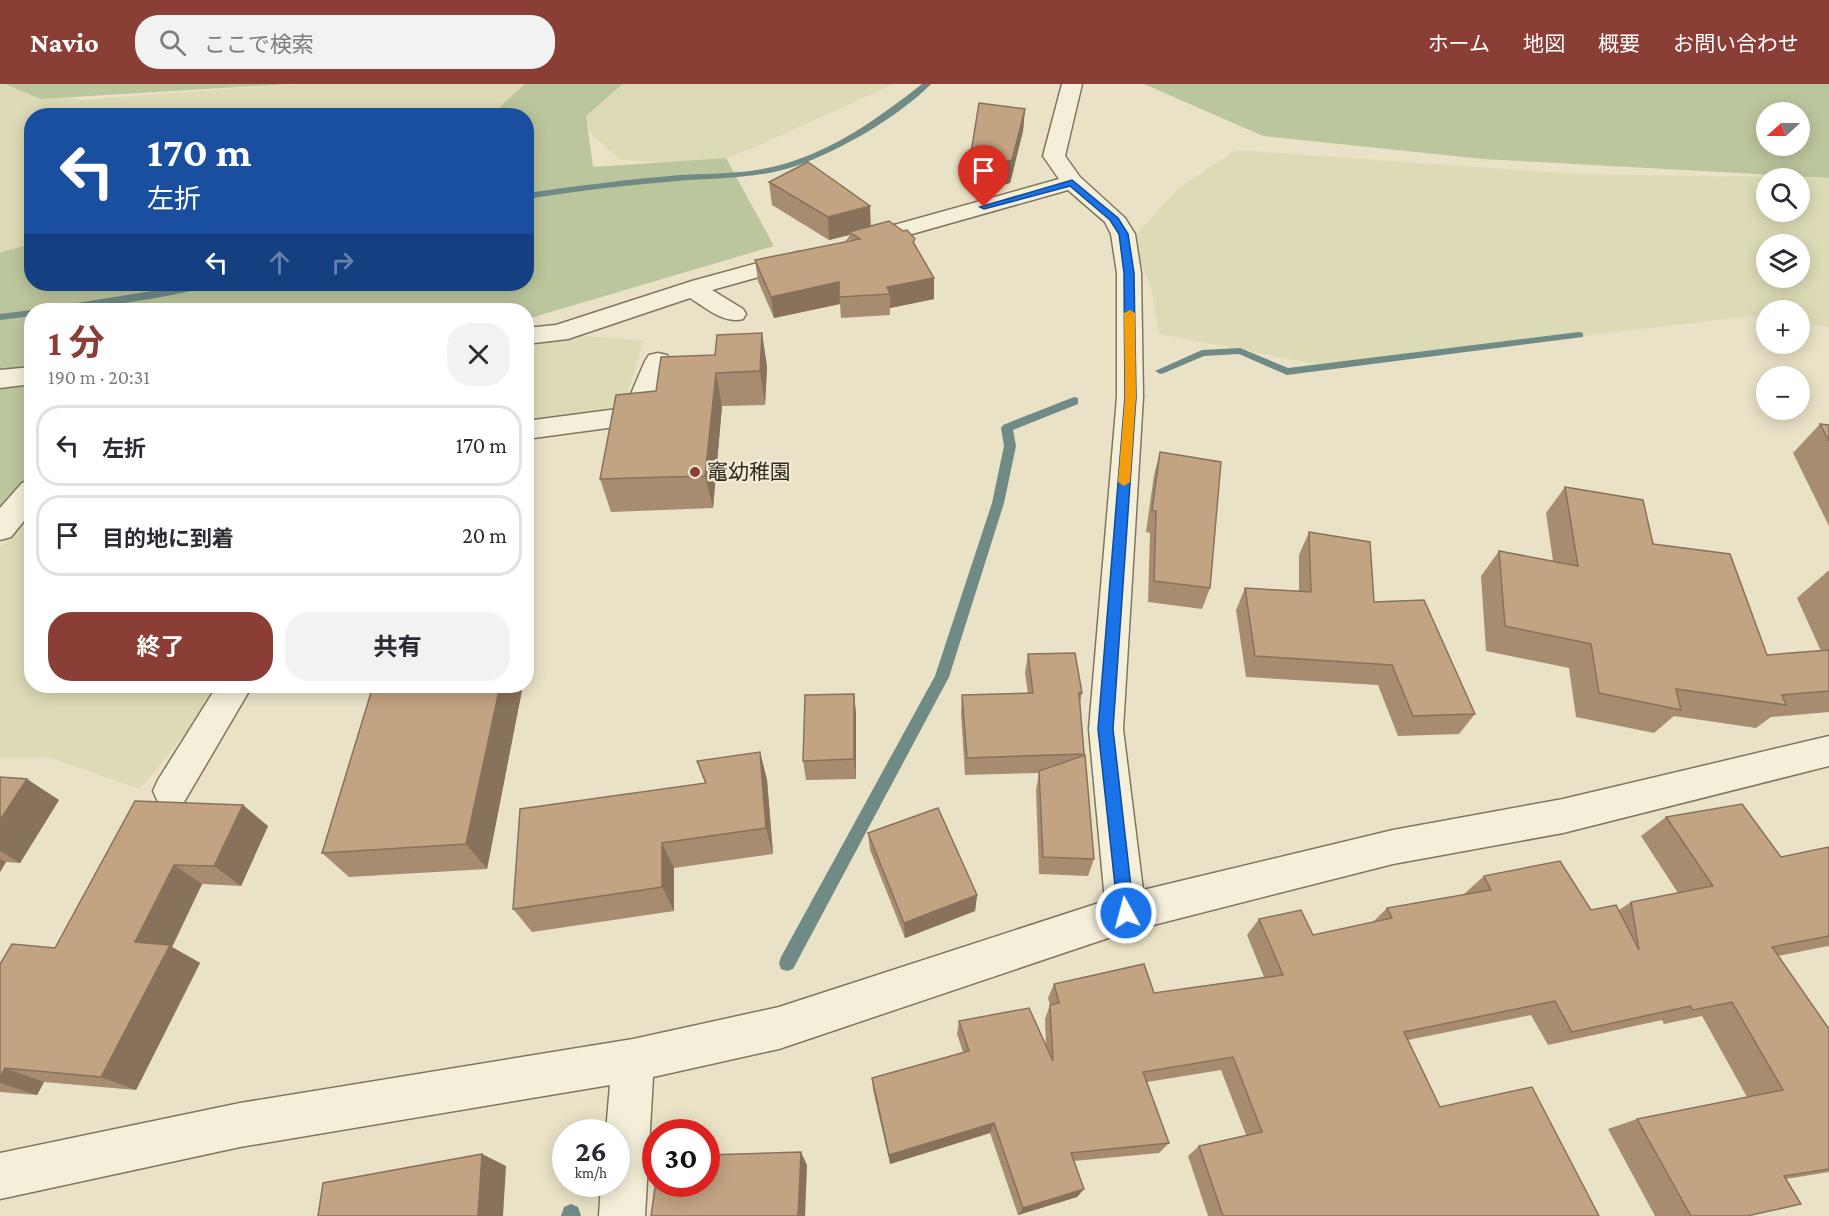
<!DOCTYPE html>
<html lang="ja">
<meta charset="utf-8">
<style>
body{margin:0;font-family:"Crimson Pro","Noto Sans JP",serif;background:#f2f2f3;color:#2b2b33;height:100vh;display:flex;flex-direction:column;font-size:22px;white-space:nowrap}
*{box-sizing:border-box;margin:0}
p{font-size:20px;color:#7c7c81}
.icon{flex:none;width:33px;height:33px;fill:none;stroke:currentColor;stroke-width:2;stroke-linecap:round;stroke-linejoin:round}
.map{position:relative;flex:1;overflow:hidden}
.side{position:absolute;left:24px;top:219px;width:510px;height:390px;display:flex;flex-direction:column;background:#fff;border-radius:24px;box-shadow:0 3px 15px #0003}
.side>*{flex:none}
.banner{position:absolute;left:24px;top:24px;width:510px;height:183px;border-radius:24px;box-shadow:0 3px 15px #0003;background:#1a4fa0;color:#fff;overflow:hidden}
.needle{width:39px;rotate:249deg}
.controls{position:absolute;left:1756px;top:18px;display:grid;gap:12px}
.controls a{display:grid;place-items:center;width:54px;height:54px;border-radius:50%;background:#fff;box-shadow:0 3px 15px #0003;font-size:30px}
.speed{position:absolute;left:552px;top:1035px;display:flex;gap:12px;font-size:30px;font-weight:700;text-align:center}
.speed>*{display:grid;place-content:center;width:78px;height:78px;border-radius:50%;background:#fff;box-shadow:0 3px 15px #0003;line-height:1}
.speed small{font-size:15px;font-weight:400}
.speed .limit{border:9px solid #d22;background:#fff;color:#111}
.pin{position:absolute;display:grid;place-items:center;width:51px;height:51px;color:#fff;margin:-62px -26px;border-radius:50% 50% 50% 0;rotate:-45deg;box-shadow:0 0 6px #0007}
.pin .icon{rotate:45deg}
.me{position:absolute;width:66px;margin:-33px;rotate:353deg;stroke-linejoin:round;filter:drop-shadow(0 0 4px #0008)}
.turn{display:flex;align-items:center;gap:21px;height:126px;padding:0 24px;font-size:27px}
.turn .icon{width:78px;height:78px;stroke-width:2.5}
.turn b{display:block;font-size:42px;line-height:51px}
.lanes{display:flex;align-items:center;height:57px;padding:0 24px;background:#0003;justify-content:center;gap:30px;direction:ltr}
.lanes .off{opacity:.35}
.round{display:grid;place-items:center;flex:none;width:63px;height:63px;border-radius:24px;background:#f2f2f3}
.head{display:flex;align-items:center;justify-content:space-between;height:102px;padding:0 24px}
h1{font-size:36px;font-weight:700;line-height:45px;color:#8a3e36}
.action{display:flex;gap:12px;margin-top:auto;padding:12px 24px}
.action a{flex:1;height:69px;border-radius:24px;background:#8a3e36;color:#fff;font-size:24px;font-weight:700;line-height:69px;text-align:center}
.action a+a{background:#f2f2f3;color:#2b2b33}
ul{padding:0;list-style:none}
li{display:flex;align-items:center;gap:18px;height:81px;margin:0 12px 9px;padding:0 12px;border:3px solid #e1e1e2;border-radius:24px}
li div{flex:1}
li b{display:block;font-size:22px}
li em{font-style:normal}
header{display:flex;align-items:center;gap:36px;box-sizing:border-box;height:84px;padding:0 30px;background:#8a3e36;color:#fff}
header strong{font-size:28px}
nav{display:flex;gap:33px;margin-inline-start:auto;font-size:21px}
.search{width:420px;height:54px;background:#f2f2f3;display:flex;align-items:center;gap:15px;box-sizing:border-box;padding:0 21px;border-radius:24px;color:#7c7c81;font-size:22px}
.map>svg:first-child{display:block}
.farmland{fill:#dddbb6;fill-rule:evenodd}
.green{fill:#bcc69c;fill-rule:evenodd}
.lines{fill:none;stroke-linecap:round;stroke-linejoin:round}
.stream{fill:#708a86;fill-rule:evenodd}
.street-casing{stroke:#82755f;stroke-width:3}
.street{fill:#f4efd9;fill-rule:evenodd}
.wall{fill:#a78c70}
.shaded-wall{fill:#88725b}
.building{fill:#c2a382;stroke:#88725b;stroke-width:1.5}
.route{fill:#1a73e8;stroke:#114b97;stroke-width:1.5}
.slow{fill:#f59e0b}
.poi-dot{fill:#8a3e36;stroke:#f1ecd6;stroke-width:2}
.labels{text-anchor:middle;stroke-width:4.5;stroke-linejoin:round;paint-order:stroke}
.poi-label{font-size:21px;fill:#342c21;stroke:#f1ecd6;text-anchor:start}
</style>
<header>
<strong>Navio</strong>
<div class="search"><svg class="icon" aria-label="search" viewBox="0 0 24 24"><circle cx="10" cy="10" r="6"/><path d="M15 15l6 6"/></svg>ここで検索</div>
<nav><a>ホーム</a><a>地図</a><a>概要</a><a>お問い合わせ</a></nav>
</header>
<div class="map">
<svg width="1829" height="1132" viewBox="0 0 1829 1132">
<rect width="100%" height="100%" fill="#e9e2c7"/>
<g class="farmland">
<path d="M0 0H16L80 16 297 0H533L491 31 32 32 31 177 0 182Z"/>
<path d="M624 0H894L751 65 708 80 620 76 578 38Z"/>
<path d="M1236 66 1576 90 1829 94V243L1800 239V226H1767V234L1752 232 1470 265 1316 280 1159 250 1151 203 1130 157 1179 104ZM1767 94H1800V128H1767ZM1767 160H1800V194H1767Z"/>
<path d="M549 250 644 256 620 334 527 346 526 252Z"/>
<path d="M31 425 32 602H224L140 705 48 673 0 674V464Z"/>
</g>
<g class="green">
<path d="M5 0H291L40 15Z"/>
<path d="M525 0H623L586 32 593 83 726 74 774 162 527 235 526 226H32L31 395 0 434V170L2 168 31 160 32 200H526V32L491 31Z"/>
<path d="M1144 0H1829V94L1483 75 1263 52ZM1767 28H1800V62H1767Z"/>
</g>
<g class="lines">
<g class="stream">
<path d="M922 0H931C899 33 830 73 786 85 750 95 713 94 677 97 626 101 576 107 526 115V109C578 102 629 95 681 91 714 89 748 90 780 81 833 67 880 33 922 0Z"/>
<path d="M196 200H210C196 211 68 228 47 226L52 223Z"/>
<path d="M32 226H34H32V232L0 236V230Z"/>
<path d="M1579 248 1583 249V253L1287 291 1239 270 1204 272 1164 289 1160 290 1155 287 1202 266 1240 264 1288 284Z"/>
<path d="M1074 313 1078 314V320L1013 346 1016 362 1004 419 949 593 793 885 787 887 781 885 779 879 781 873 935 592 992 419 1004 362 1001 344 1003 341Z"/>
<path d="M571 1120 578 1123 581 1132H561L564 1123Z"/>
</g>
<defs>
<g id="street">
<path d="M1062 0H1082L1065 72 1080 93 1125 134 1135 150 1141 189 1143 313 1123 645 1143 806 1393 746 1563 715 1829 652V682L1563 749 1393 780 1126 848 779 965 653 993 645 1132H599L601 1100H616V1048H606L610 1001 240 1063 0 1115V1069L240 1019 633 955 779 923 1105 817 1089 645 1117 313V189L1111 150 1105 138 1068 106 859 165 851 163 847 158 851 153 1059 95 1043 72Z"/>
<path d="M798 168 806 170 810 175 806 180 712 206 743 225 746 230 743 235C724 240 706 224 690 214L568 255 526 260V244L556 241 692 197Z"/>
<path d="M658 269 667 271 671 277 645 339 526 355V337L625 324 645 277 649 271Z"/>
<path d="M32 283V300L0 304V286Z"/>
<path d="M32 396V427L11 453 0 456V424L22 399Z"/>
<path d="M217 602H252L184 718 171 723 158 718 153 707 158 696Z"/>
</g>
</defs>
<use href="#street" class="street-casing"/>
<use href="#street" class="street"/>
</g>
<g class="wall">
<path d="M1025 25 1023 47 1010 99 984 106 970 92 971 69Z"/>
<path d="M769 98 915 160 934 215 890 224V231L841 234 840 220 774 234 758 197 755 176 850 157 849 151 829 156 772 121Z"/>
<path d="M762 249 767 283 765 321 722 322 713 424 611 428 600 395 656 307 715 271Z"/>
<path d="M1820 340 1829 341V442L1793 369Z"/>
<path d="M1160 368 1210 504 1202 525 1148 518 1150 449 1146 448 1154 391Z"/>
<path d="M1565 403 1653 460 1767 571 1821 567 1797 514 1828 487H1829V628L1771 633 1756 644 1674 632 1654 649 1576 633 1569 584 1486 567 1481 492 1499 467 1553 477 1546 429Z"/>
<path d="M1309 448 1374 518 1475 630 1459 650 1398 652 1378 601 1246 593 1236 526 1245 504 1299 507V471Z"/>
<path d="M1028 570 1082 609 1080 618 1094 775 1088 792 1039 790 1036 706 1039 689 965 691 961 629 962 611 1028 610 1025 589Z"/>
<path d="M522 606 487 785 349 793 322 769Z"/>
<path d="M854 610 856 630V695L806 696 803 677Z"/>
<path d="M760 668 767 696 773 770 674 784V827L532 848 513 825 705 699 697 677Z"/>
<path d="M0 693 59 716 20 779 6 778 0 788Z"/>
<path d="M135 717 268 742 241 802 202 800 172 863 200 879 136 1006 44 998 37 1011 0 1008V880L55 864Z"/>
<path d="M1666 733 1781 773 1829 763V863L1828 862 1778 872 1829 945V1088L1786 1095 1747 1132H1655L1608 1045 1637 1035 1747 1013 1702 932 1664 940 1662 936 1548 961 1531 931 1408 956 1440 1023 1599 1132H1208L1188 1072 1199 1062 1246 1051 1221 986 1147 998 1169 1059 1159 1069 1074 1077 1084 1105 1077 1113 1018 1131 990 1049 890 1080 873 1006 872 994 963 968 957 950 959 937 1046 963 1045 935 1050 921 1048 914 1054 900 1154 909 1264 893 1247 851 1259 835 1313 851 1373 838 1387 824 1465 810H1464L1484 792 1591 826H1619L1631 818 1678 809 1641 752Z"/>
<path d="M868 749 977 811 975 827 905 854 870 766Z"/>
</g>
<g class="shaded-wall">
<path d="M1025 25 1023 47 1010 99 984 106 986 83Z"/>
<path d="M870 122 871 145 849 148V151L829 156 828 133Z"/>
<path d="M934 194V215L890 224V210L887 203Z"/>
<path d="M839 198 840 220 774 234 771 213Z"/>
<path d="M762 249 767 283 765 321 760 287Z"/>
<path d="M716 289 722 322 713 424 705 392Z"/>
<path d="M500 602H520L522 606 487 785 466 760Z"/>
<path d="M854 610 856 630V695L854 675Z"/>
<path d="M760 668 767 696 773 770 766 744Z"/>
<path d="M27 695 59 716 20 779 0 767V736Z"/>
<path d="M243 721 268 742 241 802 214 782Z"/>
<path d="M662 759 674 784V827L662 803Z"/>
<path d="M0 775 6 778 0 788Z"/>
<path d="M174 781 202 800 172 863 200 879 136 1006 101 993 135 858Z"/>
<path d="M977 811 975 827 905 854 904 839Z"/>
<path d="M5 984 44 998 37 1011 0 999V994Z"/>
<path d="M994 1039 990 1049 890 1080 889 1071Z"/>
<path d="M801 1068 807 1081 805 1132H798Z"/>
<path d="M482 1070 506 1082 503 1132H478Z"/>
<path d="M1084 1105 1077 1113 1018 1131 1023 1124Z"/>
</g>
<g class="building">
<path d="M979 19 1025 25 1012 76 986 83 971 69Z"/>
<path d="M808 78 870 122 828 133 769 98Z"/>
<path d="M889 137 903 147 907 146 915 155 913 158 934 194 887 203 890 210 839 213V198L771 213 755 176 860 155 849 148Z"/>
<path d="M762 249 760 287 716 289 705 392 600 395 616 311 656 307 661 273 715 271 717 251Z"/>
<path d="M1820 340 1829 341V357Z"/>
<path d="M1160 368 1221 378 1210 504 1154 497 1156 427 1152 426Z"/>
<path d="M1565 403 1643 416 1653 460 1730 470 1767 571 1829 566V607L1782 611 1786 621 1676 605 1681 626 1599 609 1591 560 1505 542 1499 467 1578 482Z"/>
<path d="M1309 448 1370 458 1374 518 1424 516 1475 630 1413 632 1392 581 1255 572 1245 504 1311 508Z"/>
<path d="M1075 569 1082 609H1079L1084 670 967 674 962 611 1033 609 1028 570Z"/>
<path d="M373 602H500L466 760 322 769Z"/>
<path d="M854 610V675L803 677 805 611Z"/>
<path d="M760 668 766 744 662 759V803L513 825 520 725 706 699 697 677Z"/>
<path d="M1085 671 1094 775 1043 773 1039 687Z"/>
<path d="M0 693 27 695 0 736Z"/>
<path d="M135 717 243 721 214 782 174 781 135 858 170 861 101 993 5 984 0 994V880L12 860 55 864Z"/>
<path d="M1742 720 1781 773 1829 763V852L1772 863 1829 945V1085L1784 1092 1801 1120 1747 1132H1691L1637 1035 1783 1006 1732 918 1693 926 1690 922 1572 948 1555 917 1404 948 1440 1023 1532 1003 1599 1132H1223L1199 1062 1262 1048 1233 973 1143 988 1169 1059 1071 1069 1084 1105 1023 1124 994 1039 889 1071 872 994 969 967 959 937 1029 924 1053 977 1050 921 1059 919 1054 900 1144 880 1154 909 1283 891 1259 835 1301 826 1313 851 1392 834 1387 824 1491 806 1484 792 1560 777 1591 826 1616 821 1639 866 1631 818 1713 802 1666 733Z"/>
<path d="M938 724 977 811 904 839 868 749Z"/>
<path d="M801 1068 798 1132H651L656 1096V1100H706V1071Z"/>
<path d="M482 1070 478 1132H318L323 1099Z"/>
</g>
<path class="route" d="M1072 96 1118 134 1128 150 1134 189 1136 313 1113 645 1134 829 1132 834 1126 836 1120 834 1118 829 1098 645 1125 313 1124 189 1119 150 1110 136 1070 102 984 125 980 123Z"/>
<path class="slow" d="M1130 226 1135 229 1136 313 1130 398 1124 402 1118 398 1125 313 1124 229Z"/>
<circle class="poi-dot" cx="695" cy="388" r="6"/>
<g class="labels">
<g class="poi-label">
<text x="707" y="395">竈幼稚園</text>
</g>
</g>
</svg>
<div class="controls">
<a><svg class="needle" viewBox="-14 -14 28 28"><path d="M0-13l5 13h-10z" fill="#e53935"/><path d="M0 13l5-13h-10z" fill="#7c7c81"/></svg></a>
<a><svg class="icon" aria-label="search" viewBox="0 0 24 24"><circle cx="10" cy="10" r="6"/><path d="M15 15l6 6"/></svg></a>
<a><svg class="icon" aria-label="layers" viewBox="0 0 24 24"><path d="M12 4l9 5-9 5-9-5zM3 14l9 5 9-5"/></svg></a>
<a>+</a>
<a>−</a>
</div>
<div class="speed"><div>26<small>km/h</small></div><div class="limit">30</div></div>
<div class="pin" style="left:984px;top:123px;background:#d93025"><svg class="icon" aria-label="arrive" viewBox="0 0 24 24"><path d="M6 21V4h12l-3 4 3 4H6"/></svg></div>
<svg class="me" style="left:1126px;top:829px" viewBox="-20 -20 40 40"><circle r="17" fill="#1a73e8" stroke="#fff" stroke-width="3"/><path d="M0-11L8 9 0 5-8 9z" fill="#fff"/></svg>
<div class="banner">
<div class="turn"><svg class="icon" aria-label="left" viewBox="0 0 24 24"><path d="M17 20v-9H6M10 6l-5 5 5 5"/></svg><div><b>170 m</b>左折</div></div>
<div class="lanes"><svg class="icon" aria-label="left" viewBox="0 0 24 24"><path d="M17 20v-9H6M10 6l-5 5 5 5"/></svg><svg class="icon off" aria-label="ahead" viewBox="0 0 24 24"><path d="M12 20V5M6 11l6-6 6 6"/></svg><svg class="icon off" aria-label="right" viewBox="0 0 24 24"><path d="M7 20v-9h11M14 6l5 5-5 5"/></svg></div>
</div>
<section class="side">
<div class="head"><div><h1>1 分</h1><p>190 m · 20:31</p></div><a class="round"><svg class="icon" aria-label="close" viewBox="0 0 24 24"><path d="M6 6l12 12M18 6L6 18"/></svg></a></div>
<ul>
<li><svg class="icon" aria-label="left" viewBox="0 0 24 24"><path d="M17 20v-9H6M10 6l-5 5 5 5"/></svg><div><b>左折</b></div><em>170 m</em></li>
<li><svg class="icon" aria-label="arrive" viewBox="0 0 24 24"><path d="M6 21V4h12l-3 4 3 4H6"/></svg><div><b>目的地に到着</b></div><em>20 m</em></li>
</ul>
<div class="action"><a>終了</a><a>共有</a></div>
</section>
</div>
